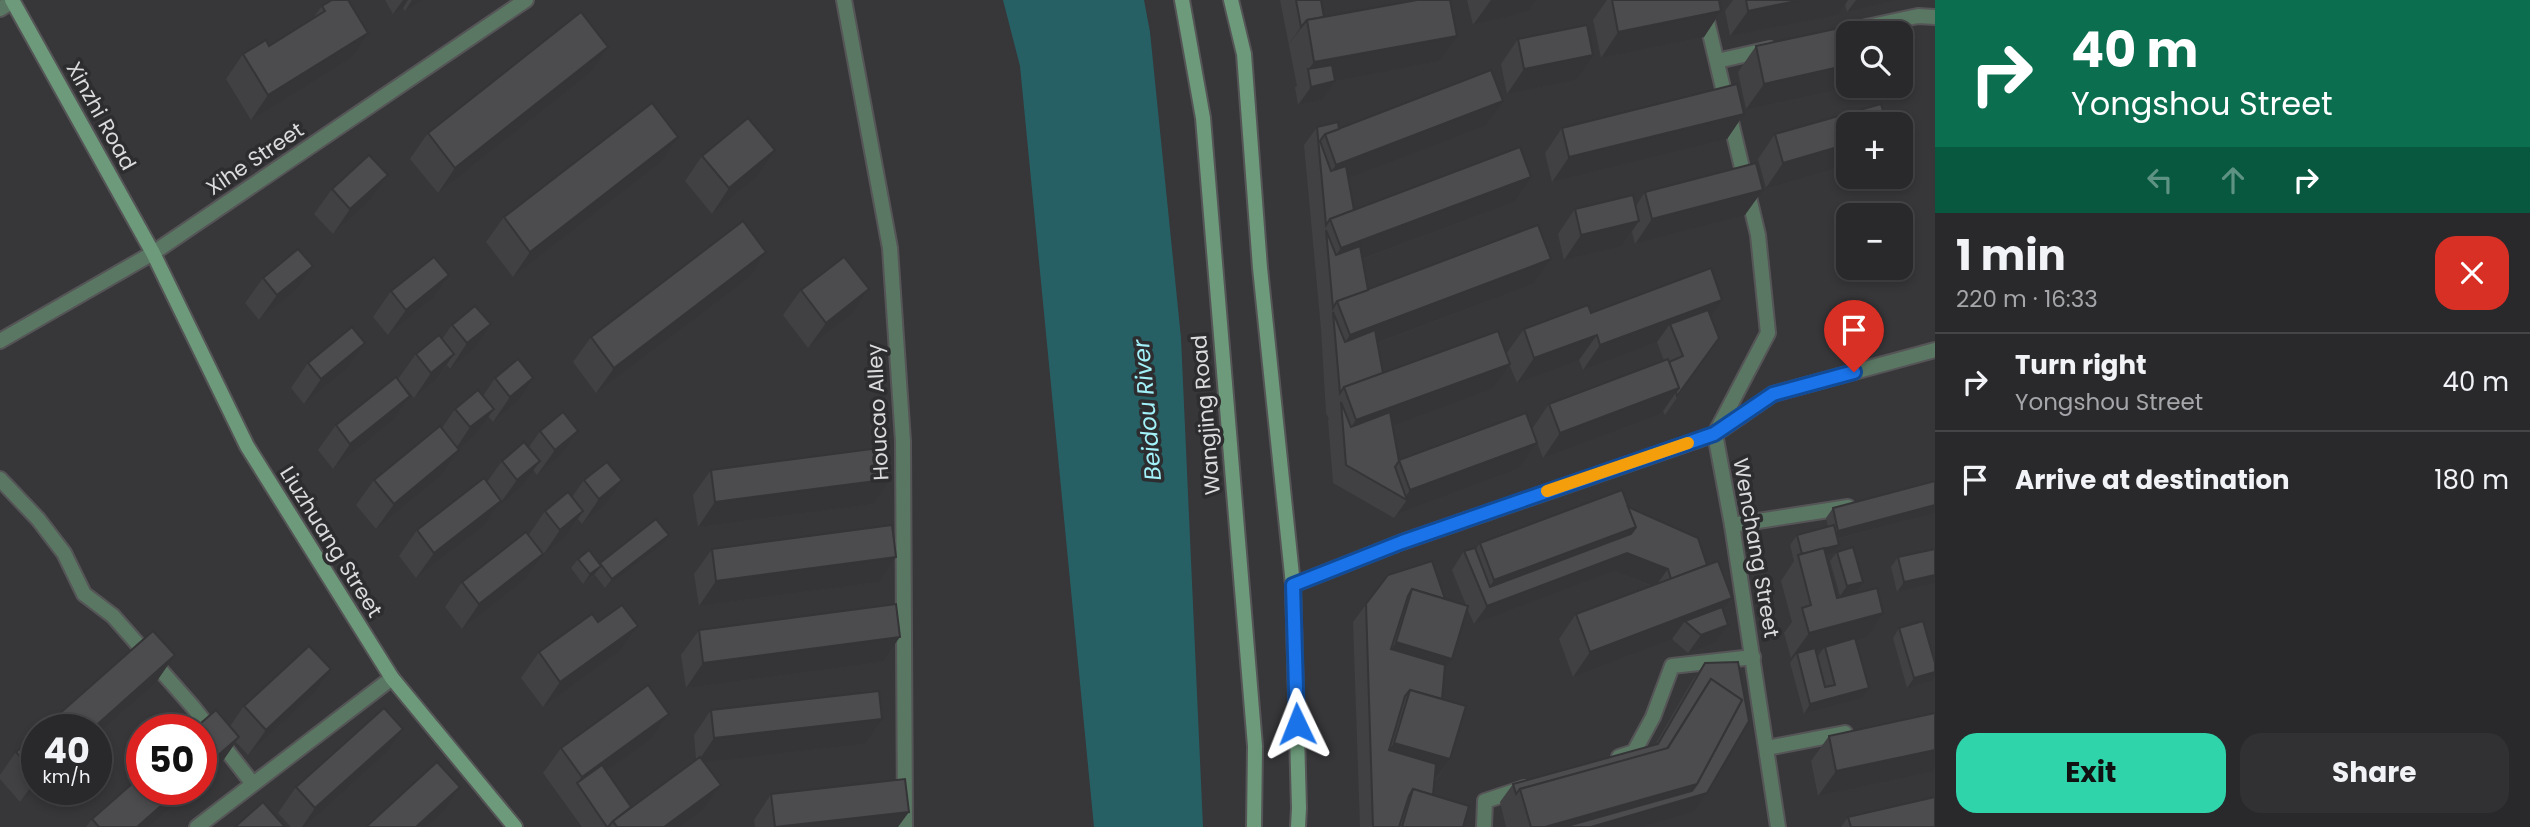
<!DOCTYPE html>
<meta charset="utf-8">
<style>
body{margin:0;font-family:Poppins,sans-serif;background:#313033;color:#f1f3f6;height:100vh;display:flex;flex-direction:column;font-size:26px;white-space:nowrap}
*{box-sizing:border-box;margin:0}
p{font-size:23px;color:#a5a6a9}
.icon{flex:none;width:38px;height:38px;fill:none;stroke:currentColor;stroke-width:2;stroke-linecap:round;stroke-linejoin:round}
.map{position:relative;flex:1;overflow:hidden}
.panel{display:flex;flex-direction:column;background:#29282b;width:595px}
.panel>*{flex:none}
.hud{background:#0b6e4f;color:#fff;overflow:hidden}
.tools{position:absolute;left:1836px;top:21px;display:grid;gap:14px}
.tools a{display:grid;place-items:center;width:77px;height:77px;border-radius:14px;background:#29282b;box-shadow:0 4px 10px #0003,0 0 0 2px #454447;font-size:35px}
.speed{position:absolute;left:21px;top:714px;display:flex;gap:14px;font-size:35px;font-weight:700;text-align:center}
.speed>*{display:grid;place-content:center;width:91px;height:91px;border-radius:50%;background:#29282b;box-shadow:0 4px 10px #0003,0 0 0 2px #454447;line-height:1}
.speed small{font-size:18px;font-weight:400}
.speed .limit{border:10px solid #d22;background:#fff;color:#111}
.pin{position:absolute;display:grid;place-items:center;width:60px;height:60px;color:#fff;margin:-72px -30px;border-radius:50% 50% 50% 0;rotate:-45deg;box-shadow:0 0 7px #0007}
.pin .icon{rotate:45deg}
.me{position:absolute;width:77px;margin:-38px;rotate:358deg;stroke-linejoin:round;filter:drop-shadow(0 0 5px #0008)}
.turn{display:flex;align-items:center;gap:24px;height:147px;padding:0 21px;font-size:32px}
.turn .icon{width:91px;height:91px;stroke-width:2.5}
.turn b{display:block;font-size:49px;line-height:60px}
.lanes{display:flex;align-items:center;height:66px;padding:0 21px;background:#0003;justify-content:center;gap:35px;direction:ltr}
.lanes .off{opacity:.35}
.round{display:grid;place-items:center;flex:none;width:74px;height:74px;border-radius:21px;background:#313033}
.head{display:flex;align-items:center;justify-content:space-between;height:119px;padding:0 21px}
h1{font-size:42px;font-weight:700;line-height:52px}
.button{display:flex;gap:14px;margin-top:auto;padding:14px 21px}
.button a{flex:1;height:80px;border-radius:21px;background:#2fd4aa;color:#111;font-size:28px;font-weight:700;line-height:80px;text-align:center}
.button a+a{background:#313033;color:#f1f3f6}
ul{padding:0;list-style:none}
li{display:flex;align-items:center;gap:21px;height:98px;padding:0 21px;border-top:2px solid #454447}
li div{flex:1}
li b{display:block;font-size:26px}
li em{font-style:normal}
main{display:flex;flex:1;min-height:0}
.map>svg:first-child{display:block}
.water{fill:#266065}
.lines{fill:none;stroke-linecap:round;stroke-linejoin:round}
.minor-casing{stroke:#555456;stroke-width:18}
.secondary-casing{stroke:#555456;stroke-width:18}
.minor{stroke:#5a7763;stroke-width:14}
.secondary{stroke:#6c9a7a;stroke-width:14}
.wall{fill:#414043;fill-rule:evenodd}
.shaded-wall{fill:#353437}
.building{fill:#4c4b4e;stroke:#353437;stroke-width:2}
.route-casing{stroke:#114b97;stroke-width:18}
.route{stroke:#1a73e8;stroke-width:12}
.slow{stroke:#f59e0b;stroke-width:12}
.labels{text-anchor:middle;stroke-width:7;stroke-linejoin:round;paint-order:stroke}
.street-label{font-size:21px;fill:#dbdadc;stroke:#2d2c2f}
.water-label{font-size:23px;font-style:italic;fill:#a2f1f8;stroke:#2d2c2f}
</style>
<main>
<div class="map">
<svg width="1935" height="827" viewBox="0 0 1935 827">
<rect width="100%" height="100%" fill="#373639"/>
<path class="water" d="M1003 0H1144L1150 32 1181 338 1203 827H1094L1020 66Z"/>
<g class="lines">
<defs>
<g id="minor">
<path d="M844 0 890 248 903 441 905 827"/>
<path d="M1702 0 1758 235 1768 333 1715 434 1732 525 1778 827"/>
<path d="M0 9 13 1"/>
<path d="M1848 31 1918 16 1935 17"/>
<path d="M1717 61 1770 49"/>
<path d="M0 341 153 253 526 0"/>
<path d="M0 479 38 519 64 553 84 594 113 616 193 707 253 784"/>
<path d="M1732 525 1848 507"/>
<path d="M1293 585 1402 542 1715 434 1773 394 1935 350"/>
<path d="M1767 748 1845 733"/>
<path d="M1619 757 1634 752 1653 717 1672 666 1753 657"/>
<path d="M197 827 392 678"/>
<path d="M1484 827 1485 801 1524 788"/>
</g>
<g id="secondary">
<path d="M12 0 153 253 247 446 392 678 515 827"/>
<path d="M1182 0 1203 118 1255 746 1254 827"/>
<path d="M1231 0 1244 54 1260 268 1293 585 1299 808 1298 827"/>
</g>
</defs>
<use href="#minor" class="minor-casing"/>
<use href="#secondary" class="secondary-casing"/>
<use href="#minor" class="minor"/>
<use href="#secondary" class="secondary"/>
</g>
<g class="wall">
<path d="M385 0H423L405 11 403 8 393 14Z"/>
<path d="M1280 0H1321L1324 17 1439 61 1335 80 1322 100 1298 105 1295 87 1297 86Z"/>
<path d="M1467 0H1536L1528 11 1473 25Z"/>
<path d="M1607 0H1719L1721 11 1704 37 1601 58 1593 20Z"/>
<path d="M1733 0H1898L1847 12 1845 4 1838 15 1730 36 1725 11Z"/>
<path d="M322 6 351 58 251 120 226 79 243 54 269 46 313 18Z"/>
<path d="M1863 23 1746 109 1738 72 1756 46Z"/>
<path d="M1518 39 1576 80 1507 94 1501 64Z"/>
<path d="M608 47 591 72 438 193 410 159 428 133Z"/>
<path d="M1881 104 1766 188 1758 159 1775 134Z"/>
<path d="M1744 114 1727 139 1552 182 1545 153 1562 128Z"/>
<path d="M1485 126 1348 178 1354 210 1514 202 1363 259 1368 290 1551 259 1533 284 1378 343 1383 373 1506 354 1524 329 1591 313 1711 316 1719 338 1665 415 1663 411 1661 414 1543 458 1532 429 1549 404 1664 361 1657 342 1583 370 1579 360 1517 383 1509 364 1492 389 1392 425 1399 461 1537 443 1519 468 1397 514 1394 518 1333 483 1328 420 1329 419 1326 413 1321 329 1304 145 1317 127 1339 129Z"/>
<path d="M775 150 758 175 712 214 685 181 702 156Z"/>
<path d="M661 162 513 277 486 242 504 217Z"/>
<path d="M388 175 370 201 333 234 314 214 332 189Z"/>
<path d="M1645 192 1745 215 1635 244 1632 232 1622 246 1564 260 1558 234 1575 209 1636 206Z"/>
<path d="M766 252 749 278 596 393 573 362 591 337Z"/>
<path d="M263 278 295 291 259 320 245 303Z"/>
<path d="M869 289 852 314 808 348 783 315 801 290Z"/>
<path d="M391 291 431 300 388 335 373 317Z"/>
<path d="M452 325 473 350 450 369 447 365 437 379 414 398 398 379 416 354 442 339Z"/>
<path d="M365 343 348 368 304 404 291 388 308 363Z"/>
<path d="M495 378 516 403 493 422 488 416 476 434 458 448 459 450 442 475 376 529 356 505 374 480 442 428 455 409 483 396Z"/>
<path d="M410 396 393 421 333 469 318 450 336 425Z"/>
<path d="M540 431H578L560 456 537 475 533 470 522 486 499 504 484 526 416 578 399 556 417 530 487 482 502 461 529 447Z"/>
<path d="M711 470 891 479 873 504 698 527 693 495Z"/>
<path d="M584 480 605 505 582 524 578 519 566 536 542 555 525 579 462 629 445 607 462 582 528 536 545 511 572 497Z"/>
<path d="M1935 481V513L1837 539 1832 554 1826 556 1837 598 1866 638 1856 641 1862 698 1804 714 1790 663 1794 657 1791 658 1784 633 1792 622 1781 581 1794 561 1790 545 1797 535 1828 527 1826 518 1833 508ZM1823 649 1818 656 1826 687H1825L1816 651Z"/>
<path d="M1628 507 1707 565 1732 598 1723 611 1728 625 1715 643 1688 653 1672 639 1573 677 1559 639 1576 614 1651 586 1614 571 1474 624 1467 608 1445 669 1442 699 1450 759 1435 781 1433 795 1463 827H1360L1353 622 1388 575 1445 599 1466 605 1452 570 1464 551 1475 550 1480 543Z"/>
<path d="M669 535 662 545 605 588 595 575 583 584 571 568 578 559 599 564Z"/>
<path d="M712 549 896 557 879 582 699 606 694 574Z"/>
<path d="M1935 549V583L1897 592 1891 567 1898 557Z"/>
<path d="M1837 552 1856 591 1840 596 1830 561Z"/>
<path d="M598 622 638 626 620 651 543 707 521 678 539 652Z"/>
<path d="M1899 628 1931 681 1907 688 1893 638Z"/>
<path d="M699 630 882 662 686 688 681 655Z"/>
<path d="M1705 663 1707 793 1694 812 1641 827H1506L1500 802 1513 784 1655 745 1692 681Z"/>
<path d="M313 694 248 755 236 742 222 762 201 780V730L230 726 244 706Z"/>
<path d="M711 710 864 744 704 762 721 785 703 810 680 827H582L543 773 561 748 669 714 651 739 606 771 631 807 696 759 694 735Z"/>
<path d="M37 734V788L20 802 0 779V775L16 752Z"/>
<path d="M1829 736 1931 772 1818 796 1811 761Z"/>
<path d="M385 754 305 827H291L278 813 296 787Z"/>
<path d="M771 794 898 827H755L754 820Z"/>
<path d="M1848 817 1935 827H1841Z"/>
<path d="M92 819 148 827H86Z"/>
</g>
<g class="shaded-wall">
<path d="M403 0H408L403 8 393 14Z"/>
<path d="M412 0H423L405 11Z"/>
<path d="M1491 0H1536L1528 11 1473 25Z"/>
<path d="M1801 0H1848L1838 15 1730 36 1748 11Z"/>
<path d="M1856 0H1898L1847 12Z"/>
<path d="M1721 11 1704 37 1601 58 1618 32Z"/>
<path d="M1301 27H1302L1288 45Z"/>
<path d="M368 33 351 58 251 120 268 95Z"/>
<path d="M1457 36 1439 61 1311 85 1308 70 1314 62Z"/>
<path d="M608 47 591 72 438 193 455 168Z"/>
<path d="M1593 55 1576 80 1507 94 1524 69Z"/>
<path d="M1848 65V86H1852L1746 109 1764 84Z"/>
<path d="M1335 81 1322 100 1298 105 1311 87Z"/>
<path d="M1503 101 1485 126 1322 188V185L1336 165Z"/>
<path d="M1744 114 1727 139 1552 182 1569 157Z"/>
<path d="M678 137 661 162 513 277 530 252Z"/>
<path d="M1848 144V164L1766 188 1783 163Z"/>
<path d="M775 150 758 175 712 214 729 188Z"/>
<path d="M388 175 370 201 333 234 350 209Z"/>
<path d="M1531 177 1514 202 1330 271 1329 266 1341 248Z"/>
<path d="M1763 190 1745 215 1635 244 1652 219Z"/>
<path d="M1639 221 1622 246 1564 260 1581 235Z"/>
<path d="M766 252 749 278 596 393 614 368Z"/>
<path d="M1551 259 1533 284 1337 358V354L1350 335Z"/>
<path d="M313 266 295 291 259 320 277 295Z"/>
<path d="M449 275 431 300 388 335 406 310Z"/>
<path d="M869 289 852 314 808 348 826 323Z"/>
<path d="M1722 300 1705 325 1670 324 1657 342 1583 370 1600 345Z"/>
<path d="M491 324 473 350 450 369 467 343Z"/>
<path d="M1597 335 1579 360 1517 383 1534 358Z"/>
<path d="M365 343 348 368 304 404 321 379Z"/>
<path d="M454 354 437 379 414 398 431 373Z"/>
<path d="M1510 364 1492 389 1344 443V437L1356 420Z"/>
<path d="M533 378 516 403 493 422 510 397Z"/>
<path d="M1679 388 1661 414 1543 458 1560 433Z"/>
<path d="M410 396 393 421 333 469 350 444Z"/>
<path d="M494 409 476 434 453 453 470 427Z"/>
<path d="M578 431 560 456 537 475 555 450Z"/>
<path d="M1537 443 1519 468 1397 514 1407 500 1404 499 1410 490Z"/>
<path d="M459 450 442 475 376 529 394 504Z"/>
<path d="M540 461 522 486 499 505 517 480Z"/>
<path d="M891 479 873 504 698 527 715 502Z"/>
<path d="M622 480 605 505 582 524 599 499Z"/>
<path d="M501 501 484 526 416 578 434 553Z"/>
<path d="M1935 505V513L1832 540 1838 531Z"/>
<path d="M583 511 566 536 543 555 560 530Z"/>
<path d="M1636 527 1618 552 1483 597 1494 580Z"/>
<path d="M669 535 662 545 605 588 612 579Z"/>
<path d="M1839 545 1832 554 1800 563 1802 555Z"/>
<path d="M1627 553 1668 569 1655 587 1614 571 1474 624 1487 606Z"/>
<path d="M543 554 525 579 462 629 479 604Z"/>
<path d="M896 557 879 582 699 606 716 581Z"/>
<path d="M601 566 594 575 583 584 590 574Z"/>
<path d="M1935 575V583L1897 592 1904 582Z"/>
<path d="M1863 582 1856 591 1840 596 1847 586Z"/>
<path d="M1732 598 1714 624 1685 621 1672 639 1573 677 1590 652Z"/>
<path d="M1883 613 1866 638 1825 649V647L1823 649 1798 656 1797 653 1794 657 1791 658 1809 633Z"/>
<path d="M1728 625 1715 643 1688 653 1701 635Z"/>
<path d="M638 626 620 651 543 707 560 682Z"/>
<path d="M900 637 882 662 686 688 703 663Z"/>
<path d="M1396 642 1452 659 1434 684 1379 668Z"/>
<path d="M175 655 157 681 96 735V730H91Z"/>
<path d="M331 669 313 694 248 755 266 730Z"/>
<path d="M1935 672V675L1931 681 1907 688 1914 678Z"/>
<path d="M1869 688 1862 698 1804 714 1810 704Z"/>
<path d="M669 714 651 739 581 789 577 783 582 777Z"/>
<path d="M882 719 864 744 697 763 714 738Z"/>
<path d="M403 729 385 754 305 827H302L315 808Z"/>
<path d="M239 737 222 762 201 780V770Z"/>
<path d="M1394 743 1450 759 1432 784 1376 768Z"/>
<path d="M1935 750V767L1931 772 1818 796 1836 771Z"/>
<path d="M37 779V788L20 802Z"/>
<path d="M1697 784 1707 793 1694 812 1641 827H1545Z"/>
<path d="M721 785 703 810 680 827H664Z"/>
<path d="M460 787 442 813 426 827H416Z"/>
<path d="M180 789H191L148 827H137Z"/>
<path d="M909 812 898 827H780Z"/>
</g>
<g class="building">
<path d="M332 0H348L368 33 268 95 243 54 266 40 269 46 325 11 322 6Z"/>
<path d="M1296 0H1321L1324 17 1307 20 1301 27Z"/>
<path d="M1417 0H1450L1457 36 1314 62 1307 20Z"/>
<path d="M1612 0H1719L1721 11 1618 32Z"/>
<path d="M1746 0H1801L1748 11Z"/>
<path d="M581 12 608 47 455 168 428 133Z"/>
<path d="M1863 23 1865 33H1848V65L1764 84 1756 46Z"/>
<path d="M1587 25 1593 55 1524 69 1518 39Z"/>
<path d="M1332 65 1335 81 1311 87 1308 69Z"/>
<path d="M1491 70 1503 101 1336 165 1325 134Z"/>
<path d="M1737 84 1744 114 1569 157 1562 128Z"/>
<path d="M652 103 678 137 530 252 504 217Z"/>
<path d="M1881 104 1887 124H1848V144L1783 163 1775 134Z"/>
<path d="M748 118 775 150 729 188 702 156Z"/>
<path d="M1338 122 1339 129 1325 134 1320 141 1331 171 1346 166 1354 210 1330 219 1326 225 1317 127Z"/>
<path d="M1520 147 1531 177 1341 248 1330 219Z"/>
<path d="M369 155 388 175 350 209 332 189Z"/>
<path d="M1756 163 1763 190 1652 219 1645 192Z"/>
<path d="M1633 195 1639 221 1581 235 1575 209Z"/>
<path d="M743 221 766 252 614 368 591 337Z"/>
<path d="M1538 225 1551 259 1350 335 1337 301Z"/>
<path d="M1326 230 1336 255 1360 246 1368 290 1337 301 1333 308Z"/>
<path d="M298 249 313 266 277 295 263 278Z"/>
<path d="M434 257 449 275 406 310 391 291Z"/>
<path d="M844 257 869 289 826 323 801 290Z"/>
<path d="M1711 268 1722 300 1600 345 1597 335 1534 358 1524 329 1588 305 1591 313Z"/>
<path d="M475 306 491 324 467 343 452 325Z"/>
<path d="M1708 310 1719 338 1677 396 1676 392 1679 388 1669 362 1683 356 1670 324Z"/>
<path d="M1333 312 1345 342 1375 330 1383 373 1344 387 1340 393Z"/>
<path d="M352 327 365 343 321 379 308 363Z"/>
<path d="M1498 331 1510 364 1356 420 1344 387Z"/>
<path d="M439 335 454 354 431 373 416 354Z"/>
<path d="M518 359 533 378 510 397 495 378Z"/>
<path d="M1668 359 1679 388 1560 433 1549 404Z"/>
<path d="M396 377 410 396 350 444 336 425Z"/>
<path d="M478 390 494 409 470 427 455 409Z"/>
<path d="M1341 402 1351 427 1390 412 1399 461 1395 467 1407 500 1346 465Z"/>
<path d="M563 412 578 431 555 450 540 431Z"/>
<path d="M1526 413 1537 443 1410 490 1399 460Z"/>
<path d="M440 426 459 450 394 504 374 480Z"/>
<path d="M524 442 540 461 517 480 502 461Z"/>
<path d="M887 447 891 479 715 502 711 470Z"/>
<path d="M607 462 622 480 599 499 584 480Z"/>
<path d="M484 478 501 501 434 553 417 530Z"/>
<path d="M1935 481V505L1838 531 1833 508Z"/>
<path d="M1622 490 1636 527 1494 580 1480 543Z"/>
<path d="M568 492 583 511 560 530 545 511Z"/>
<path d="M1628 507 1698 538 1707 565 1671 579 1668 569 1627 553 1487 606 1464 551 1475 548 1490 587 1631 534 1636 527Z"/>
<path d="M656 519 669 535 612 579 600 563Z"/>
<path d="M892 525 896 557 716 581 712 549Z"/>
<path d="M1834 525 1839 545 1802 554 1797 535Z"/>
<path d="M526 532 543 554 479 604 462 582Z"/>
<path d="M1853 547 1863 582 1847 586 1837 552Z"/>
<path d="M1824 548 1837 598 1877 588 1883 613 1809 633 1802 608 1811 605 1798 555Z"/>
<path d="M1935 549V575L1904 582 1898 557Z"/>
<path d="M589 550 601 566 590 574 578 559Z"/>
<path d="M1432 561 1445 599 1412 589 1408 596 1391 649 1445 665 1442 699 1410 690 1405 696 1389 750 1436 764 1433 795 1413 789 1409 796 1399 827H1373L1366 604 1388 575Z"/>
<path d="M1718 561 1732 598 1590 652 1576 614Z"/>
<path d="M1412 589 1468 606 1452 659 1396 642Z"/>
<path d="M896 604 900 637 703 663 699 630Z"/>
<path d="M622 605 638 626 560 682 539 652 592 614 598 622Z"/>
<path d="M1722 607 1728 625 1701 635 1685 621Z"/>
<path d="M1923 621 1935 663V672L1914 678 1899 628Z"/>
<path d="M153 631 175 655 91 730H41Z"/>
<path d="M1855 638 1869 688 1810 704 1797 653 1815 648 1825 687 1835 685 1825 647Z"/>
<path d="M309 646 331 669 266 730 244 706Z"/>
<path d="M1738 662 1749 721 1707 793 1591 827H1564L1692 791 1697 784 1742 700 1711 679 1667 749 1520 789 1516 794 1513 784 1658 744 1705 663Z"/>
<path d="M1711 679 1742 700 1697 784 1545 827H1531L1520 789 1668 748Z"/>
<path d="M648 685 669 714 582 777 561 748Z"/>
<path d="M1410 690 1466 706 1450 759 1394 743Z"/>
<path d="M879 691 882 719 714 738 711 710Z"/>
<path d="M384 708 403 729 315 808 296 787Z"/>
<path d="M216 710 239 737 201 770V730H193Z"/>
<path d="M1935 713V750L1836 771 1829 736Z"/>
<path d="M37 734V776L16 752Z"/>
<path d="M700 757 721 785 664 827H617L613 821Z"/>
<path d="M437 762 460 787 416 827H366Z"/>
<path d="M602 765 631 807 613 821 608 827H607L577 783Z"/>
<path d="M142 775V789H180L137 827H99L92 819Z"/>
<path d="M905 779 909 812 775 827 771 794Z"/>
<path d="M1413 789 1469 806 1463 827H1402Z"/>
<path d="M1935 797V827H1851L1848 817Z"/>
<path d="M263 802 285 827H235Z"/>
</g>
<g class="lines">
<defs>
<path id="route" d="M1297 724 1293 585 1402 542 1714 434 1773 394 1854 372"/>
</defs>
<use href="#route" class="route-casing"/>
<use href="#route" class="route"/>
<path class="slow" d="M1547 491 1688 443"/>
</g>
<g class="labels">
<g class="street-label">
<text transform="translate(101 116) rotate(61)" y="7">Xinzhi Road</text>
<text transform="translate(255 159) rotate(-34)" y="7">Xihe Street</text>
<text transform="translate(878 412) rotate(-93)" y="7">Houcao Alley</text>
<text transform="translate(1206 415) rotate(-95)" y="7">Wangjing Road</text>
<text transform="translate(331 542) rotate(58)" y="7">Liuzhuang Street</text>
<text transform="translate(1756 548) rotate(80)" y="7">Wenchang Street</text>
</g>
<g class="water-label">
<text transform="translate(1147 410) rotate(-95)" y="8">Beidou River</text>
</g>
</g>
</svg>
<div class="tools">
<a><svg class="icon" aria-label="search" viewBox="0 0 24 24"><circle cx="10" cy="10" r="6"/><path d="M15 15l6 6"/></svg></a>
<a>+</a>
<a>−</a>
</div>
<div class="speed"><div>40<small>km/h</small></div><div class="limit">50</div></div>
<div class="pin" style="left:1854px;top:372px;background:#d93025"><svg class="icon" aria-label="arrive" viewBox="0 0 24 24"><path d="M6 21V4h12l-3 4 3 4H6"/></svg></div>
<svg class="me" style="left:1297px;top:724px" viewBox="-20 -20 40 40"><path d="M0-17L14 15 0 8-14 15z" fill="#1a73e8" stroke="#fff" stroke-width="4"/></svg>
</div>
<section class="panel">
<div class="hud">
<div class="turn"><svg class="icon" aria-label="right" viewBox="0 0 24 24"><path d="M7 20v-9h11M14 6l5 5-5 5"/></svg><div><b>40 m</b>Yongshou Street</div></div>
<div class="lanes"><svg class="icon off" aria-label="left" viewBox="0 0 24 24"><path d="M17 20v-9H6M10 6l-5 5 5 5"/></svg><svg class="icon off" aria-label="ahead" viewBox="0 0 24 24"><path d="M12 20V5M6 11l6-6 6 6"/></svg><svg class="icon" aria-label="right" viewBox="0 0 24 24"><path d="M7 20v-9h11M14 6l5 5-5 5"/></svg></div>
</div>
<div class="head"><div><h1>1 min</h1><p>220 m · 16:33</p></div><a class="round" style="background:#d93025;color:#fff"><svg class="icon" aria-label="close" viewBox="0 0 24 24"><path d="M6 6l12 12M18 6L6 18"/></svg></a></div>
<ul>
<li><svg class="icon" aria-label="right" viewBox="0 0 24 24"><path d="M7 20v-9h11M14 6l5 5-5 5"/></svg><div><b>Turn right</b><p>Yongshou Street</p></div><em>40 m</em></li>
<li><svg class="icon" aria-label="arrive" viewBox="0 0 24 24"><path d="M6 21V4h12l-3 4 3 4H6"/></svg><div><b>Arrive at destination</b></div><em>180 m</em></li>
</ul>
<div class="button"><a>Exit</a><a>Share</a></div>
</section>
</main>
